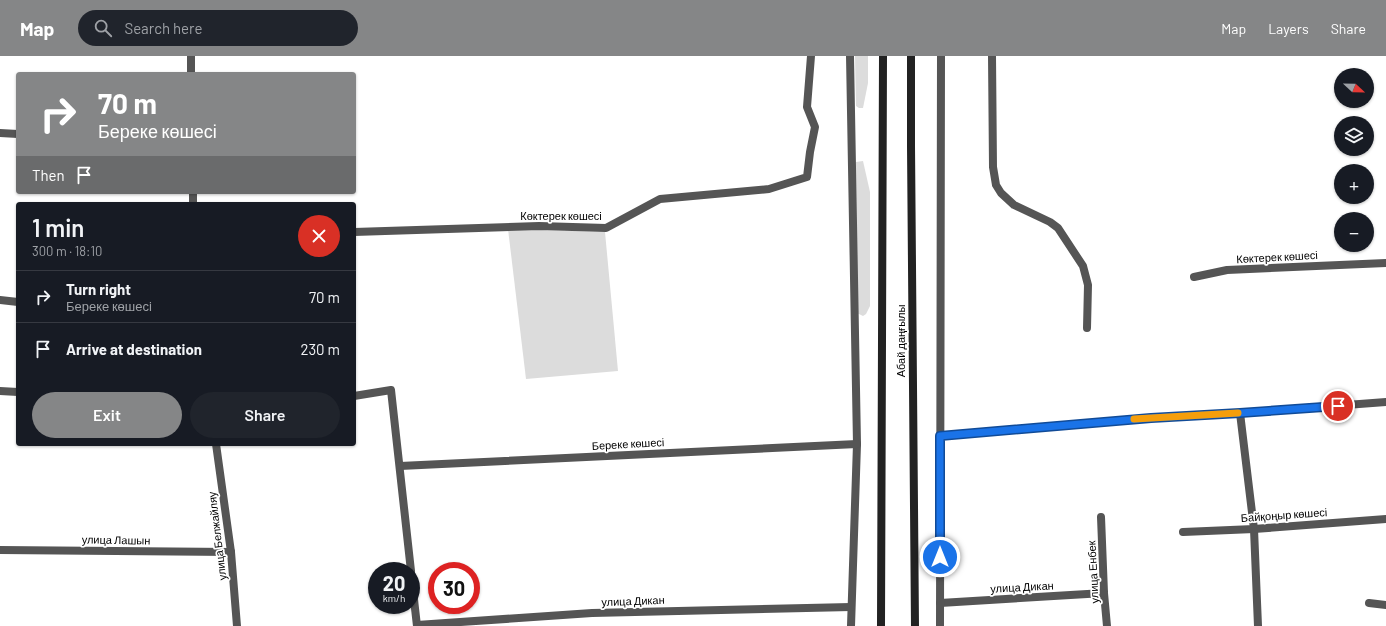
<!DOCTYPE html>
<meta charset="utf-8">
<style>
body{margin:0;font-family:Barlow,sans-serif;background:#20242c;color:#f1f3f6;height:100vh;display:flex;flex-direction:column;font-size:15px;white-space:nowrap}
*{box-sizing:border-box;margin:0}
p{font-size:13px;color:#9ea1a6}
.icon{flex:none;width:22px;height:22px;fill:none;stroke:currentColor;stroke-width:2;stroke-linecap:round;stroke-linejoin:round}
.map{position:relative;flex:1;overflow:hidden}
.drawer{position:absolute;left:16px;top:146px;width:340px;height:244px;display:flex;flex-direction:column;background:#171b24;border-radius:4px;box-shadow:0 1px 3px #0004}
.drawer>*{flex:none}
.guide{position:absolute;left:16px;top:16px;width:340px;height:122px;border-radius:4px;box-shadow:0 1px 3px #0004;background:#858687;color:#fff;overflow:hidden}
.needle{width:26px;rotate:112deg}
.tools{position:absolute;left:1334px;top:12px;display:grid;gap:8px}
.tools a{display:grid;place-items:center;width:40px;height:40px;border-radius:50%;background:#171b24;box-shadow:0 1px 3px #0004;font-size:20px}
.speed{position:absolute;left:368px;top:506px;display:flex;gap:8px;font-size:20px;font-weight:700;text-align:center}
.speed>*{display:grid;place-content:center;width:52px;height:52px;border-radius:50%;background:#171b24;box-shadow:0 1px 3px #0004;line-height:1}
.speed small{font-size:10px;font-weight:400}
.speed .limit{border:6px solid #d22;background:#fff;color:#111}
.pin{position:absolute;display:grid;place-items:center;width:34px;height:34px;color:#fff;margin:-17px;border:2px solid #fff;border-radius:50%;box-shadow:0 1px 4px #0007}
.me{position:absolute;width:44px;margin:-22px;rotate:0deg;stroke-linejoin:round;filter:drop-shadow(0 0 3px #0008)}
.turn{display:flex;align-items:center;gap:14px;height:84px;padding:0 16px;font-size:18px}
.turn .icon{width:52px;height:52px;stroke-width:2.5}
.turn b{display:block;font-size:28px;line-height:34px}
.then{display:flex;align-items:center;height:38px;padding:0 16px;background:#0003;gap:8px;font-size:15px}
.round{display:grid;place-items:center;flex:none;width:42px;height:42px;border-radius:21px;background:#20242c}
.head{display:flex;align-items:center;justify-content:space-between;height:68px;padding:0 16px}
h1{font-size:24px;font-weight:600;line-height:30px}
.button{display:flex;gap:8px;margin-top:auto;padding:8px 16px}
.button a{flex:1;height:46px;border-radius:24px;background:#858687;color:#fff;font-size:16px;font-weight:600;line-height:46px;text-align:center}
.button a+a{background:#20242c;color:#f1f3f6}
ul{padding:0;list-style:none}
li{display:flex;align-items:center;gap:12px;height:52px;padding:0 16px;border-top:1px solid #363941}
li div{flex:1}
li b{display:block;font-size:15px}
li em{font-style:normal}
header{display:flex;align-items:center;gap:24px;box-sizing:border-box;height:56px;padding:0 20px;background:#858687;color:#fff}
header strong{font-size:19px}
nav{display:flex;gap:22px;margin-inline-start:auto;font-size:14px}
.search{width:280px;height:36px;background:#20242c;display:flex;align-items:center;gap:10px;box-sizing:border-box;padding:0 14px;border-radius:22px;color:#9ea1a6;font-size:15px}
.map>svg:first-child{display:block}
.green{fill:#dcdcdc}
.lines{fill:none;stroke-linecap:round;stroke-linejoin:round}
.street{stroke:#555;stroke-width:8}
.secondary{stroke:#222;stroke-width:8}
.route-casing{stroke:#114b97;stroke-width:10}
.route{stroke:#1a73e8;stroke-width:7}
.slow{stroke:#f59e0b;stroke-width:7}
.labels{text-anchor:middle;stroke-width:3.5;stroke-linejoin:round;paint-order:stroke}
.street-label{font-size:11px;fill:#000;stroke:#fff}
</style>
<header>
<strong>Map</strong>
<div class="search"><svg class="icon" aria-label="search" viewBox="0 0 24 24"><circle cx="10" cy="10" r="6"/><path d="M15 15l6 6"/></svg>Search here</div>
<nav><a>Map</a><a>Layers</a><a>Share</a></nav>
</header>
<div class="map">
<svg width="1386" height="570" viewBox="0 0 1386 570">
<rect width="100%" height="100%" fill="#fff"/>
<g class="green">
<path d="M855 0H868V27L863 52H859L856 50Z"/>
<path d="M863 105 870 136V250L866 258 863 260 857 257 856 106Z"/>
<path d="M508 173 605 176 618 315 526 323Z"/>
</g>
<g class="lines">
<g class="street">
<path d="M191 0V18"/>
<path d="M850 0 857 388 851 570"/>
<path d="M992 0 993 111 996 129 1001 137 1014 149 1050 166 1058 172 1083 210 1088 229 1087 272"/>
<path d="M0 77 18 78"/>
<path d="M193 136V148"/>
<path d="M354 176 539 170 606 172 660 143 769 133 807 121 810 96 815 71 807 51 811 0"/>
<path d="M1194 221 1227 214 1386 207"/>
<path d="M0 244 18 246"/>
<path d="M0 335 18 336"/>
<path d="M354 340 391 334 411 515"/>
<path d="M1240 357 1254 473 1258 570"/>
<path d="M940 380 1151 362 1242 357 1386 346"/>
<path d="M216 388 231 496 237 570"/>
<path d="M400 410 857 388"/>
<path d="M1101 461 1104 537 1107 570"/>
<path d="M1183 476 1254 473 1386 463"/>
<path d="M0 494 231 496"/>
<path d="M411 517 417 570"/>
<path d="M940 547 1104 537"/>
<path d="M1369 547 1386 549"/>
<path d="M417 569 592 557 851 551"/>
<path d="M940 570 941 0"/>
</g>
<g class="secondary">
<path d="M911 0V90L915 570"/>
<path d="M881 570 883 0"/>
</g>
</g>
<g class="lines">
<defs>
<path id="route" d="M940 501V380L1151 362 1240 357 1338 350"/>
</defs>
<use href="#route" class="route-casing"/>
<use href="#route" class="route"/>
<path class="slow" d="M1134 363 1238 357"/>
</g>
<g class="labels">
<g class="street-label">
<text x="561" y="164">Көктерек көшесі</text>
<text transform="translate(1277 201) rotate(-3)" y="4">Көктерек көшесі</text>
<text transform="translate(901 285) rotate(-90)" y="4">Абай даңғылы</text>
<text transform="translate(628 388) rotate(-3)" y="4">Береке көшесі</text>
<text transform="translate(1284 459) rotate(-4)" y="4">Байқоңыр көшесі</text>
<text transform="translate(217 480) rotate(-97)" y="4">улица Белжайляу</text>
<text transform="translate(116 484) rotate(1)" y="4">улица Лашын</text>
<text transform="translate(1093 516) rotate(-93)" y="4">улица Енбек</text>
<text transform="translate(1022 531) rotate(-3)" y="4">улица Дикан</text>
<text transform="translate(633 545) rotate(-2)" y="4">улица Дикан</text>
</g>
</g>
</svg>
<div class="tools">
<a><svg class="needle" viewBox="-14 -14 28 28"><path d="M0-13l5 13h-10z" fill="#e53935"/><path d="M0 13l5-13h-10z" fill="#9ea1a6"/></svg></a>
<a><svg class="icon" aria-label="layers" viewBox="0 0 24 24"><path d="M12 4l9 5-9 5-9-5zM3 14l9 5 9-5"/></svg></a>
<a>+</a>
<a>−</a>
</div>
<div class="speed"><div>20<small>km/h</small></div><div class="limit">30</div></div>
<div class="pin" style="left:1338px;top:350px;background:#d93025"><svg class="icon" aria-label="arrive" viewBox="0 0 24 24"><path d="M6 21V4h12l-3 4 3 4H6"/></svg></div>
<svg class="me" style="left:940px;top:501px" viewBox="-20 -20 40 40"><circle r="17" fill="#1a73e8" stroke="#fff" stroke-width="3"/><path d="M0-11L8 9 0 5-8 9z" fill="#fff"/></svg>
<div class="guide">
<div class="turn"><svg class="icon" aria-label="right" viewBox="0 0 24 24"><path d="M7 20v-9h11M14 6l5 5-5 5"/></svg><div><b>70 m</b>Береке көшесі</div></div>
<div class="then">Then<svg class="icon" aria-label="arrive" viewBox="0 0 24 24"><path d="M6 21V4h12l-3 4 3 4H6"/></svg></div>
</div>
<section class="drawer">
<div class="head"><div><h1>1 min</h1><p>300 m · 18:10</p></div><a class="round" style="background:#d93025;color:#fff"><svg class="icon" aria-label="close" viewBox="0 0 24 24"><path d="M6 6l12 12M18 6L6 18"/></svg></a></div>
<ul>
<li><svg class="icon" aria-label="right" viewBox="0 0 24 24"><path d="M7 20v-9h11M14 6l5 5-5 5"/></svg><div><b>Turn right</b><p>Береке көшесі</p></div><em>70 m</em></li>
<li><svg class="icon" aria-label="arrive" viewBox="0 0 24 24"><path d="M6 21V4h12l-3 4 3 4H6"/></svg><div><b>Arrive at destination</b></div><em>230 m</em></li>
</ul>
<div class="button"><a>Exit</a><a>Share</a></div>
</section>
</div>
